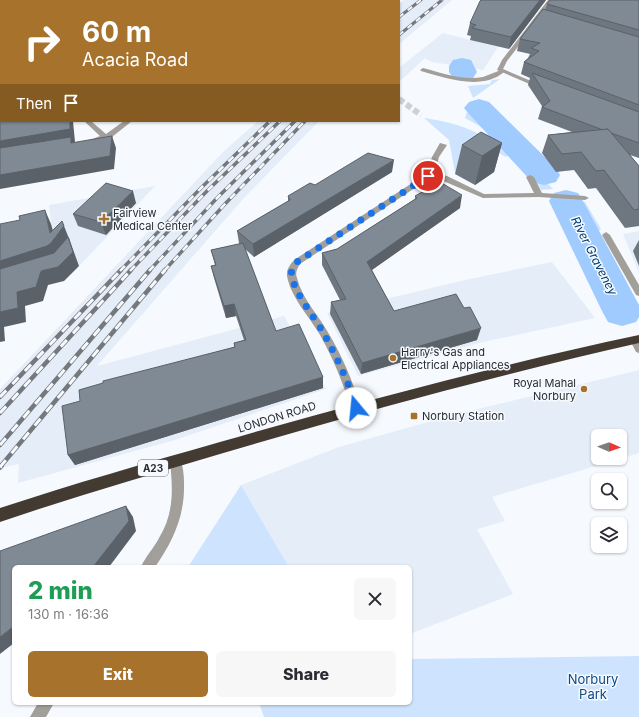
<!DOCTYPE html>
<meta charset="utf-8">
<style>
body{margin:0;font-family:Inter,sans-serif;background:#f7f7f7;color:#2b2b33;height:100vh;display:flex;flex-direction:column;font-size:15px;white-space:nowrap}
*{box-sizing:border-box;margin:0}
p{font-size:13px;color:#7c7c81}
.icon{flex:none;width:22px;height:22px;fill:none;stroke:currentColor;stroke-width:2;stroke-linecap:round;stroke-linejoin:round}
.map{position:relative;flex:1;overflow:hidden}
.panel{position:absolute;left:12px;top:565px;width:400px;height:140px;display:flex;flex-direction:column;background:#fff;border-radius:6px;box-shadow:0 1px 3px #0004}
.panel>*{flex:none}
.guide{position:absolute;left:0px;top:0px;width:400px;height:122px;box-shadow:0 1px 3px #0004;background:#a7722b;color:#fff;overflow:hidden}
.needle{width:26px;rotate:92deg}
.buttons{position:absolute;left:591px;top:429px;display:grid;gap:8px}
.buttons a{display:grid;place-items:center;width:36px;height:36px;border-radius:6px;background:#fff;box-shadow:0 1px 3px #0004;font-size:20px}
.pin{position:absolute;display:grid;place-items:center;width:34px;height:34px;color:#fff;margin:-17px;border:2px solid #fff;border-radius:50%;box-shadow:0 1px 4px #0007}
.me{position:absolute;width:44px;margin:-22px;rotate:343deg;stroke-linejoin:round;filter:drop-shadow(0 0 3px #0008)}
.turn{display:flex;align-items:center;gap:14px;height:84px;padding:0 16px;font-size:18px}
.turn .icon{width:52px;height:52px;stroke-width:2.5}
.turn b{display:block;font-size:28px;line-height:34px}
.then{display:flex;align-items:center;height:38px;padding:0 16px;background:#0003;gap:8px;font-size:15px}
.round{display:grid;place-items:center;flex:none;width:42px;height:42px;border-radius:6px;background:#f7f7f7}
.overview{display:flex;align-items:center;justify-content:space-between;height:68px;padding:0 16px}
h1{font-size:24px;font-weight:800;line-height:30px;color:#1e9e55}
.action{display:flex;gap:8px;margin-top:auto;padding:8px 16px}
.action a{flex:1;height:46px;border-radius:6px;background:#a7722b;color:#fff;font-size:16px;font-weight:800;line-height:46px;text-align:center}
.action a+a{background:#f7f7f7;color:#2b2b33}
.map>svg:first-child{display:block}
.built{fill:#e4edf8;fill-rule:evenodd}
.green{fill:#cee4fe}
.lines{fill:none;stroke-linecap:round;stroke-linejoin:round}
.river{fill:#9fcbfe;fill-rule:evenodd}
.street-tunnel{stroke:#cdd1d6;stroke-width:6;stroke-dasharray:6 3;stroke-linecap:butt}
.lane{fill:#a29e99;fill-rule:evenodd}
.street{fill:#a29e99;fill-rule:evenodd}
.highway{fill:#433b31;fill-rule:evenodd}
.rail-far3-casing{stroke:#75797e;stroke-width:3}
.rail-far2-casing{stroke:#75797e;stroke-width:3.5}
.rail-far1-casing{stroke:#75797e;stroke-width:4.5}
.rail-casing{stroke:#75797e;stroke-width:5.5}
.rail-far3{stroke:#f6faff;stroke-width:2;stroke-dasharray:5.5;stroke-linecap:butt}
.rail-far2{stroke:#f6faff;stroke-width:2.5;stroke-dasharray:7;stroke-linecap:butt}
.rail-far1{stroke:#f6faff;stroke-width:3;stroke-dasharray:9;stroke-linecap:butt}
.rail{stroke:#f6faff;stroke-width:4;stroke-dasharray:12;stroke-linecap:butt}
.wall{fill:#6e7780}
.shaded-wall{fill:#5a6168}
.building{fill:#808a95;stroke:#5a6168}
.route{stroke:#1a73e8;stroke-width:7;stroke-dasharray:0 12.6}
.poi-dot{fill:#a7722b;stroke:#f6faff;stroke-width:1.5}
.labels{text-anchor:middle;stroke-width:3;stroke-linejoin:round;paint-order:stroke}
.shield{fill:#f6faff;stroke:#666a6f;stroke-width:1}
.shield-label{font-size:10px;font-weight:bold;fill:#282c31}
.poi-label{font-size:11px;fill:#282c31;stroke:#f6faff;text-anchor:start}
.street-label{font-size:11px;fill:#282c31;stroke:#f6faff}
.water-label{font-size:12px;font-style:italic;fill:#003d73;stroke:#f6faff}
.near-park-label{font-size:13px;fill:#114981;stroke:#f6faff}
</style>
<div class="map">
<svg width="639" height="717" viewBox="0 0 639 717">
<rect width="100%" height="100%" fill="#f6faff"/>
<g class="built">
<path d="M404 0H452L399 44V4Z"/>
<path d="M443 33 498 47 483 70 432 62 425 58 399 82V68Z"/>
<path d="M258 121H319L244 198 97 366 284 316 326 389 175 440 18 483 19 464 0 468V389L224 151Z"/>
<path d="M155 186 79 266 55 256 49 205Z"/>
<path d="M639 231V273L623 234Z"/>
<path d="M552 262 595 318 483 342 358 376 327 313 465 280Z"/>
<path d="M639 370V453L492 497 505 521 477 529 513 594 410 634V567H289L241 485 339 447 453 415ZM598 436H620V458H598Z"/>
</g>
<g class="green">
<path d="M500 79 473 98 468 86 490 84 492 80Z"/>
<path d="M474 108 553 189 541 190 534 175 499 137 465 118 467 112Z"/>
<path d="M424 118C458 123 482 131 508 155L506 157 489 148 455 173 449 140Z"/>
<path d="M569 202H585L601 229 590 240Z"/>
<path d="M241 485 289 567H188Z"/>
<path d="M639 656V717H264L259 703H410V659Z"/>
</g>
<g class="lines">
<g class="river">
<path d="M462 58 471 60 477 72 473 78 463 80 453 78 449 72V66L453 60Z"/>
<path d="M479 99 489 102 556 168 560 175 556 182 544 185 532 182 469 114 464 108 469 102Z"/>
<path d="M566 190 578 193 583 201 639 305V317L636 322 622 326 608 322 602 311 549 201 554 193Z"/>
</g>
<path class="street-tunnel" d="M399 99 421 115"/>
<g class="lane">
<path d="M423 68C442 73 463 81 483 77 489 75 495 72 501 70L504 72C482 91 445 78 421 71L420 70Z"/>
<path d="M440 143 447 145 439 157 434 174 447 176 484 194 534 193 526 177 530 175 534 177 542 193 585 196 589 198 585 200 539 197 483 198 441 180 426 178 425 176 432 157Z"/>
<path d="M606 232 610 235 639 285V296L636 295 602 235Z"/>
<path d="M635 336 639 338V353L636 352 630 340Z"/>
</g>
<g class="street">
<path d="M136 0H143L135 1Z"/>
<rect x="278" y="0" width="6" height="1"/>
<path d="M548 0H554L507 61 503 69 543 86V88L541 89 497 70 502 60Z"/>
<path d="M84 121H91L106 134 124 121H132L112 137 93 144H90V140L100 136Z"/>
<path d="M426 174H432L433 176 300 264C297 269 295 273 297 278 302 298 316 312 326 329 341 353 353 381 361 408L360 411 356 412 352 411 351 408C343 383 333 358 320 335 309 316 291 298 287 276 286 270 290 265 294 260Z"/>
<path d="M176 457 180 458C183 466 184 475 184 483 185 516 173 541 155 567H141C145 557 154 548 159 538 174 514 173 489 170 462L172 458Z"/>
<path d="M38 703H54L46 717H30Z"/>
</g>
<path class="highway" d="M639 335V343C498 375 358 413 220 454 146 476 73 497 0 522V508C73 484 146 463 220 442 359 402 498 365 639 335Z"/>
<defs>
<g id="rail-far3">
<path d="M399 17 421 0"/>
<path d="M399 35 442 0"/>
</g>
<g id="rail-far2">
<path d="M120 271 201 188 270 121"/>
<path d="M130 271 207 191 280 121"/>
<path d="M149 271 217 198 295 121"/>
<path d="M164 271 225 204 305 121"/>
</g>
<g id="rail-far1">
<path d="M0 397 121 270"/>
<path d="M0 413 131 270"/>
<path d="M0 445 150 270"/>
<path d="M0 467 165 270"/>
</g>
<path id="rail" d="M0 467 1 466"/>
</defs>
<use href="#rail-far3" class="rail-far3-casing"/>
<use href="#rail-far2" class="rail-far2-casing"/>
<use href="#rail-far1" class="rail-far1-casing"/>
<use href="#rail" class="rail-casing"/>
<use href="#rail-far3" class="rail-far3"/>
<use href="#rail-far2" class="rail-far2"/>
<use href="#rail-far1" class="rail-far1"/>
<use href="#rail" class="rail"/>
</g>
<g class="wall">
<path d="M306 0H325V1H307Z"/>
<path d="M546 0 509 49 470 40 471 36 467 35 470 23Z"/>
<path d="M639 0V158L630 155 639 166V226L625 228 596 188 588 189 574 170 556 172 542 153 548 135 572 132 538 119 542 106 528 85 530 78 521 74 524 62 528 58 530 54 517 51 520 39 545 10 547 4Z"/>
<path d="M502 143 494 172 475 185 455 174 462 145Z"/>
<path d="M392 172 254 257 245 249 276 331 323 377V388L75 465 68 455 80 401 103 383 234 347V343L244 340 236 316 226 318 214 278 211 266 215 265 211 250 239 244V243L237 231 288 201V196L315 185Z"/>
<path d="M415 196 460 208 372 270 394 311 477 340 361 374 330 314 331 302 340 300 322 265V253L337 249 415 199Z"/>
<path d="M136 203 106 235 78 226 73 214Z"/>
<path d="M639 240V266L633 251Z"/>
</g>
<g class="shaded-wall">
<path d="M540 0H546L509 49 511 37Z"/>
<path d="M0 71H1V83L0 84Z"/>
<path d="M70 121H73L75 142H73L75 149 0 154V141Z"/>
<path d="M112 136 116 148 114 169 0 189V175Z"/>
<path d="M502 143 494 172 475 185 482 156Z"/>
<path d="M394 160 392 172 254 257 253 244Z"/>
<path d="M133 191 136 203 106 235 101 222Z"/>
<path d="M462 195 460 208 366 274 367 262Z"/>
<path d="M45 210 51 224 55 238 62 221 68 236 70 240V241L79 266 64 281 48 285 43 301 25 306 26 322 4 327 5 341 0 342V312L17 292 58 257 0 277V261L50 233Z"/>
<path d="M234 304 236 316 226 318 224 306Z"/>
<path d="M481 328 477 340 361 374 362 363Z"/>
<path d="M323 377V388L75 465 68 455Z"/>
<path d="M126 506 133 517 136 531 109 567H93Z"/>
<path d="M14 626V643L0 654V637Z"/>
</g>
<g class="building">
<path d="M0 0H22L23 1H1V71H0Z"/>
<path d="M481 0H540L511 37 472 28 476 25 470 23 480 1Z"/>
<path d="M550 0H639V30L547 4Z"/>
<path d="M543 9 639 37V105L524 62 539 51 531 48 540 43 520 39Z"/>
<path d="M532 73 639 112V143L611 133 608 129 603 130 542 107 550 101Z"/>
<path d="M0 119H1V121H70V129L0 141Z"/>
<path d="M608 129 639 166V209L634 210 604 170 596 171 581 152 562 154 548 135Z"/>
<path d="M481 132 502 143 482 156 462 145Z"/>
<path d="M112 136 110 156 0 175V148L71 137V143Z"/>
<path d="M368 153 394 160 253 244 237 231 290 200 288 196 310 183 315 185Z"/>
<path d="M440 182 462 195 367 262 394 311 456 294 464 308 470 307 481 328 362 363 331 302 346 299 322 253 337 249 417 198 415 196Z"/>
<path d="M106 183 133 191 101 222 73 214Z"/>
<path d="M45 210 50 233 62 221 64 226 51 243 47 246 0 261V224L20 220 19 216Z"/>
<path d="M68 237 73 252 58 267 41 271 36 287 17 292 18 308 0 312V269L54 253Z"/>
<path d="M243 243 276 331 299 324 323 377 68 455 62 406 80 401 79 390 103 383V381L235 347 234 343 246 340 234 304 224 306 211 266 216 265 211 250Z"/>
<path d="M126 506 129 521 93 567H14V626L0 637V551Z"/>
</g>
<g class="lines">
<path class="route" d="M356 408C349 382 336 356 323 332 313 315 298 298 292 278 290 271 293 267 297 262L428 176"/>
</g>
<g class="poi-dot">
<path d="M102 213h4v4h4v4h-4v4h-4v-4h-4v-4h4z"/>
<circle cx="393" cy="358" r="4"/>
<circle cx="584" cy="389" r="4"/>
<rect x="410" y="412" width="8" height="8" rx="2"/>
</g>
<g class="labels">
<rect class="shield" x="138" y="460" width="30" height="16" rx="3"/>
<g class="shield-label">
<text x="153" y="472">A23</text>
</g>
<g class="poi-label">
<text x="113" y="217">Fairview<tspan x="113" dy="13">Medical Center</tspan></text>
<text x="401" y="356">Harry's Gas and<tspan x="401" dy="13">Electrical Appliances</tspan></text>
<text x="576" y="387" text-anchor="end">Royal Mahal<tspan x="576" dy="13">Norbury</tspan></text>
<text x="422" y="420">Norbury Station</text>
</g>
<g class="street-label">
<text transform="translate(277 417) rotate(-17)" y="4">LONDON ROAD</text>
</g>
<g class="water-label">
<text transform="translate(594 256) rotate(63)" y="4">River Graveney</text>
</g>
<g class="near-park-label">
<text x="593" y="684">Norbury<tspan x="593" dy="15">Park</tspan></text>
</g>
</g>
</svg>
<div class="buttons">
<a><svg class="needle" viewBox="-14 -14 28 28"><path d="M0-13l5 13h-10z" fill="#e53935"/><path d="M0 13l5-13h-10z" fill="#7c7c81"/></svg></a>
<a><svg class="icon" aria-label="search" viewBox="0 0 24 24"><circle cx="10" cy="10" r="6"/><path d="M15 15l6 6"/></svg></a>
<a><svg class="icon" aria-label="layers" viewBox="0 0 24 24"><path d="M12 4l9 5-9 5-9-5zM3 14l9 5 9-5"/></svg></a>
</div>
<div class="pin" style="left:428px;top:176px;background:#d93025"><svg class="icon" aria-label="arrive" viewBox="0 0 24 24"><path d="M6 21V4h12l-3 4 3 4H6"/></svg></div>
<svg class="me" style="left:356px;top:408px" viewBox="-20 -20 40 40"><circle r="19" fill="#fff"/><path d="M0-13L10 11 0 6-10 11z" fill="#1a73e8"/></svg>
<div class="guide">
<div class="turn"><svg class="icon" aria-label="right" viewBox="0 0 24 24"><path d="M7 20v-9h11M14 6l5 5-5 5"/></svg><div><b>60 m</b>Acacia Road</div></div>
<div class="then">Then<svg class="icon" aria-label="arrive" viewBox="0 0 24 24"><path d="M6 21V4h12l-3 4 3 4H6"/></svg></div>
</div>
<section class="panel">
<div class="overview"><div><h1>2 min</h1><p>130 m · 16:36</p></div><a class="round"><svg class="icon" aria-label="close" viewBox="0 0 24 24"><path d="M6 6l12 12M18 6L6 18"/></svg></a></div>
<div class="action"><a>Exit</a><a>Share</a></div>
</section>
</div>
